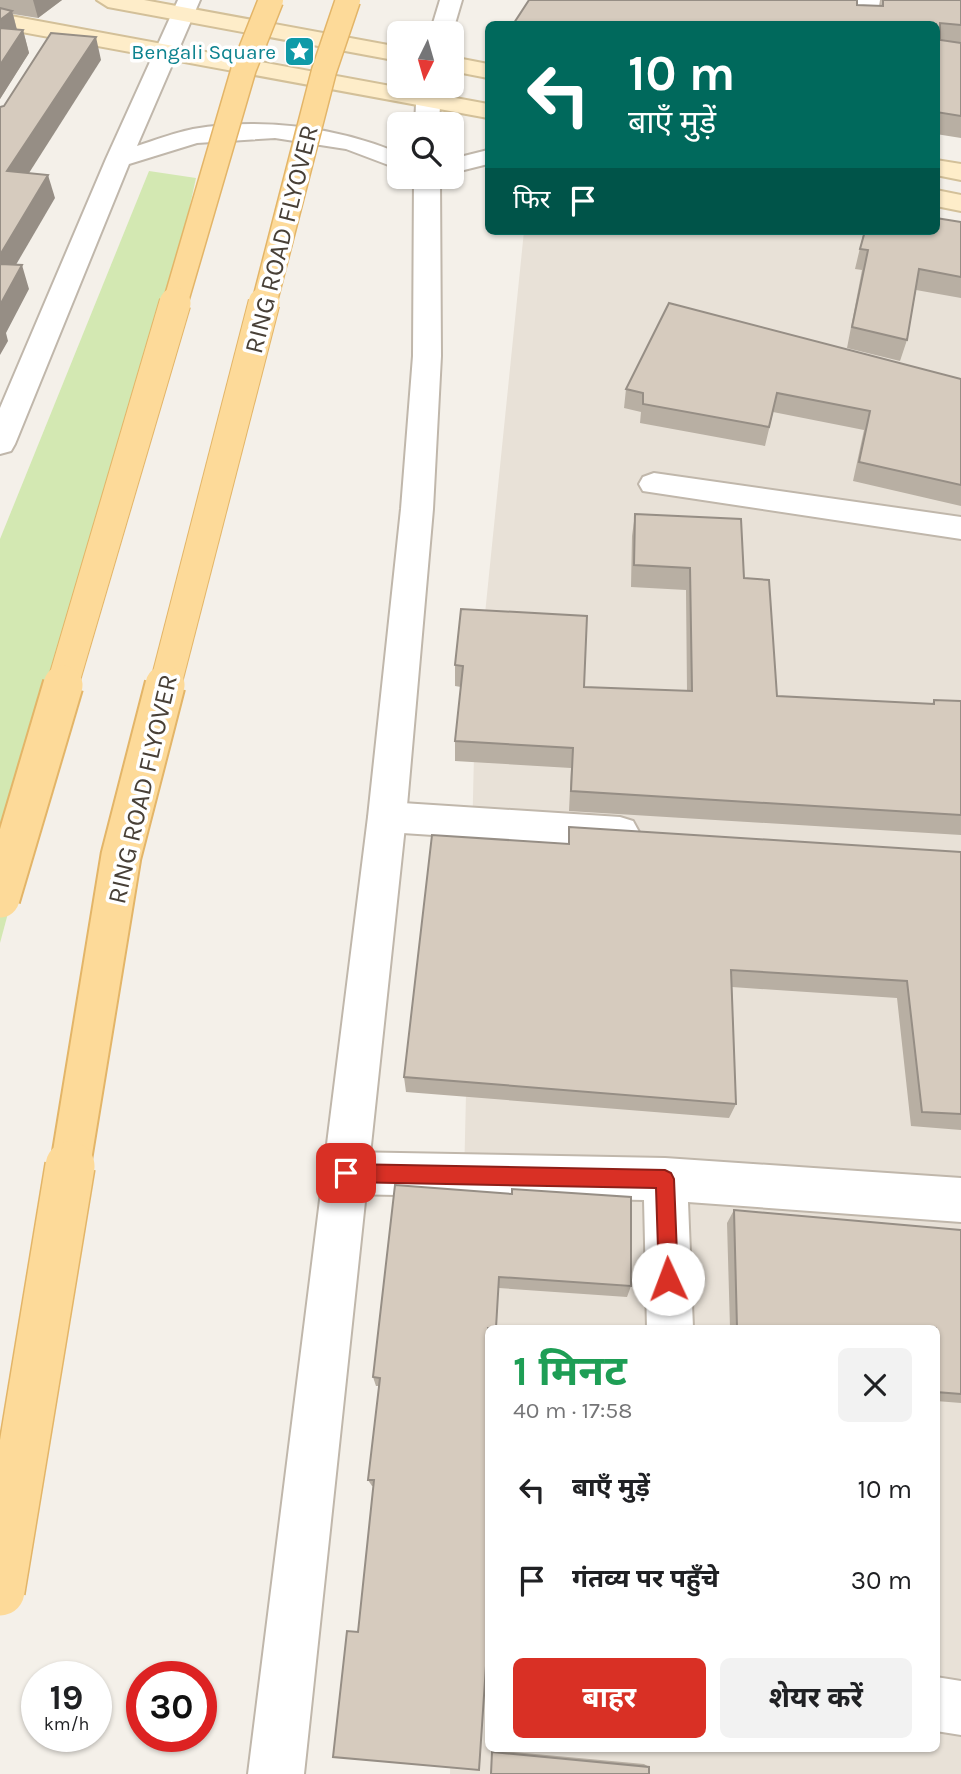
<!DOCTYPE html>
<html lang="hi">
<meta charset="utf-8">
<style>
body{margin:0;font-family:Karla,"Noto Sans Devanagari",sans-serif;background:#f2f2f2;color:#202124;height:100vh;display:flex;flex-direction:column;font-size:26px;white-space:nowrap}
*{box-sizing:border-box;margin:0}
p{font-size:23px;color:#757577}
.icon{flex:none;width:38px;height:38px;fill:none;stroke:currentColor;stroke-width:2;stroke-linecap:round;stroke-linejoin:round}
.map{position:relative;flex:1;overflow:hidden}
.panel{position:absolute;left:485px;top:1325px;width:455px;height:427px;display:flex;flex-direction:column;background:#fff;border-radius:10px;box-shadow:0 2px 5px #0004}
.panel>*{flex:none}
.hud{position:absolute;left:485px;top:21px;width:455px;height:214px;border-radius:10px;box-shadow:0 2px 5px #0004;background:#00695c;color:#fff;overflow:hidden}
.needle{width:46px;rotate:185deg}
.tools{position:absolute;left:387px;top:21px;display:grid;gap:14px}
.tools a{display:grid;place-items:center;width:77px;height:77px;border-radius:10px;background:#fff;box-shadow:0 2px 5px #0004;font-size:35px}
.speed{position:absolute;left:21px;top:1661px;display:flex;gap:14px;font-size:35px;font-weight:700;text-align:center}
.speed>*{display:grid;place-content:center;width:91px;height:91px;border-radius:50%;background:#fff;box-shadow:0 2px 5px #0004;line-height:1}
.speed small{font-size:18px;font-weight:400}
.speed .limit{border:10px solid #d22;background:#fff;color:#111}
.pin{position:absolute;display:grid;place-items:center;width:60px;height:60px;color:#fff;margin:-30px;border-radius:14px;box-shadow:0 4px 10px #0006}
.me{position:absolute;width:77px;margin:-38px;rotate:358deg;stroke-linejoin:round;filter:drop-shadow(0 0 5px #0008)}
.turn{display:flex;align-items:center;gap:24px;height:147px;padding:0 28px;font-size:32px}
.turn .icon{width:91px;height:91px;stroke-width:2.5}
.turn b{display:block;font-size:49px;line-height:60px}
.then{display:flex;align-items:center;height:66px;padding:0 28px;background:#0003;gap:14px;font-size:26px}
.round{display:grid;place-items:center;flex:none;width:74px;height:74px;border-radius:10px;background:#f2f2f2}
.summary{display:flex;align-items:center;justify-content:space-between;height:119px;padding:0 28px}
h1{font-size:42px;font-weight:700;line-height:52px;color:#1e9e55}
.button{display:flex;gap:14px;margin-top:auto;padding:14px 28px}
.button a{flex:1;height:80px;border-radius:10px;background:#d93025;color:#fff;font-size:28px;font-weight:700;line-height:80px;text-align:center}
.button a+a{background:#f2f2f2;color:#202124}
ul{padding:0;list-style:none}
li{display:flex;align-items:center;gap:21px;height:91px;padding:0 28px}
li div{flex:1}
li b{display:block;font-size:26px}
li em{font-style:normal}
.map>svg:first-child{display:block}
.residential{fill:#e8e1d7;fill-rule:evenodd}
.green{fill:#d3e8b2}
.lines{fill:none;stroke-linecap:round;stroke-linejoin:round}
.minor-casing{stroke:#c0b7ab;stroke-width:4}
.tertiary-casing{stroke:#c0b7ab;stroke-width:4}
.secondary-casing{stroke:#d3c099;stroke-width:4}
.minor{fill:#fff;fill-rule:evenodd}
.tertiary{fill:#fff;fill-rule:evenodd}
.secondary{fill:#feedc9;fill-rule:evenodd}
.primary-bridge-far3-casing{stroke:#e3b568;stroke-width:27;stroke-linecap:butt}
.primary-bridge-far2-casing{stroke:#e3b568;stroke-width:33;stroke-linecap:butt}
.primary-bridge-far1-casing{stroke:#e3b568;stroke-width:43;stroke-linecap:butt}
.primary-bridge-casing{stroke:#e3b568;stroke-width:52;stroke-linecap:butt}
.primary-bridge-far3{stroke:#fdda99;stroke-width:24}
.primary-bridge-far2{stroke:#fdda99;stroke-width:31}
.primary-bridge-far1{stroke:#fdda99;stroke-width:39}
.primary-bridge{stroke:#fdda99;stroke-width:49}
.wall{fill:#b8afa3}
.shaded-wall{fill:#968e85}
.building{fill:#d6cbbe;stroke:#968e85;stroke-width:2}
.route{fill:#d93025;stroke:#8d1f18;stroke-width:2}
.labels{text-anchor:middle;stroke-width:7;stroke-linejoin:round;paint-order:stroke}
.far-culture-label{font-size:21px;fill:#0d838f;stroke:#fff;text-anchor:end}
.street-label{font-size:26px;fill:#484037;stroke:#fff}
</style>
<div class="map">
<svg width="961" height="1774" viewBox="0 0 961 1774">
<rect width="100%" height="100%" fill="#f4f0e9"/>
<path class="residential" d="M524 231H859L961 250V1774H450L475 712ZM488 1328H936V1748H488Z"/>
<path class="green" d="M149 171 196 178 154 371 0 943V539Z"/>
<g class="lines">
<defs>
<g id="minor">
<path d="M858 0H880L876 24H854Z"/>
<path d="M654 473 961 517V539L643 491 639 484 643 477Z"/>
<path d="M387 802 620 817 633 821 639 832 633 843 620 847 387 832 374 828 368 817 374 806Z"/>
<path d="M346 1152 665 1158 961 1178V1222L688 1202 693 1328H647L644 1200 346 1194 330 1188 324 1173 330 1158Z"/>
<path d="M936 1677 961 1681V1735L936 1731Z"/>
</g>
<g id="tertiary">
<path d="M178 0H200L137 146C155 140 174 133 193 129 262 117 335 127 399 153V169L346 149 275 138 197 143 129 164 15 444 11 451 0 454V408L106 159Z"/>
<path d="M440 0H462L452 34 430 33Z"/>
<path d="M417 86H441L439 124H415Z"/>
<path d="M488 150V164L452 173V159Z"/>
<path d="M414 177H440L441 356 433 509 406 817 304 1774H248L368 817 401 509 413 356Z"/>
</g>
<g id="secondary">
<path d="M97 0H144L399 47V61L108 7Z"/>
<path d="M0 14 488 104V118L0 28Z"/>
<path d="M452 57 488 64V78L452 71Z"/>
<path d="M936 160 961 164V180L936 175Z"/>
<path d="M936 190 961 195V211L936 206Z"/>
</g>
</defs>
<use href="#minor" class="minor-casing"/>
<use href="#tertiary" class="tertiary-casing"/>
<use href="#secondary" class="secondary-casing"/>
<use href="#minor" class="minor"/>
<use href="#tertiary" class="tertiary"/>
<use href="#secondary" class="secondary"/>
<defs>
<g id="primary-bridge-far3">
<path d="M175 304 244 68 271 0"/>
<path d="M264 304 324 71 348 0"/>
</g>
<g id="primary-bridge-far2">
<path d="M62 687 175 303"/>
<path d="M165 687 264 303"/>
</g>
<g id="primary-bridge-far1">
<path d="M0 898 63 685"/>
<path d="M70 1168 121 856 165 685"/>
</g>
<path id="primary-bridge" d="M0 1591 70 1166"/>
</defs>
<use href="#primary-bridge-far3" class="primary-bridge-far3-casing"/>
<use href="#primary-bridge-far2" class="primary-bridge-far2-casing"/>
<use href="#primary-bridge-far1" class="primary-bridge-far1-casing"/>
<use href="#primary-bridge" class="primary-bridge-casing"/>
<use href="#primary-bridge-far3" class="primary-bridge-far3"/>
<use href="#primary-bridge-far2" class="primary-bridge-far2"/>
<use href="#primary-bridge-far1" class="primary-bridge-far1"/>
<use href="#primary-bridge" class="primary-bridge"/>
</g>
<g class="wall">
<path d="M0 0H62L38 18 13 14 17 30H23L29 53 0 99Z"/>
<path d="M882 0H961V138L936 134V24H514V23L857 5 881 6Z"/>
<path d="M961 222V298L916 290 907 340 900 361 847 348 862 270 855 269 864 231H936Z"/>
<path d="M961 379V506L853 481 864 430 773 412 765 446 640 423 641 412 624 408 626 389Z"/>
<path d="M635 514 744 578 777 696 932 704 934 700 961 701V835L569 811 571 768 455 761V741L461 687 455 686V665L461 609 584 687 687 691 686 590 631 587 632 536Z"/>
<path d="M569 827 961 852V1130L911 1126 897 998 732 987 736 1104 729 1118 406 1092 404 1077 568 844Z"/>
<path d="M395 1185 631 1286 627 1297 499 1288 358 1632 374 1486H372L368 1480 379 1386H376L373 1377Z"/>
<path d="M734 1210 961 1230V1403L936 1401V1328H730L727 1223Z"/>
<path d="M492 1750 644 1764 649 1767 491 1774Z"/>
</g>
<g class="shaded-wall">
<path d="M33 0H62L38 18Z"/>
<path d="M12 11 18 34 0 49V20Z"/>
<path d="M23 30 29 53 0 99V65Z"/>
<path d="M96 37 101 60 15 195 7 171Z"/>
<path d="M48 175 55 198 3 287 0 277V255Z"/>
<path d="M22 265 29 289 6 333 8 341 0 355V305Z"/>
</g>
<g class="building">
<path d="M529 0H857V5L883 6V0H961V25L940 23V40L961 43V116L936 112V24H525L514 23Z"/>
<path d="M0 8 12 11 0 20Z"/>
<path d="M0 28 23 30 0 65Z"/>
<path d="M51 33 96 37 7 171 48 175 0 255V107L4 106Z"/>
<path d="M936 218 961 222V277L919 269 907 340 852 327 868 250 860 249 865 231H936Z"/>
<path d="M0 264 22 265 0 305Z"/>
<path d="M669 303 961 379V485L859 462 870 411 777 393 769 427 643 404V393L626 389Z"/>
<path d="M635 514 741 519 744 578 769 580 777 696 934 704V700L961 701V815L571 791 573 748 455 741 463 666 455 665 461 609 587 616 584 687 692 691 690 568 634 565Z"/>
<path d="M569 827 961 852V1114L922 1112 907 981 731 970 736 1104 404 1077 432 835 569 844Z"/>
<path d="M395 1185 512 1194V1189L631 1197V1286L499 1277 496 1328H488V1636L479 1770 333 1757 347 1631 358 1632 374 1480H368L380 1378 373 1377Z"/>
<path d="M734 1210 961 1230V1394L936 1392V1328H737Z"/>
<path d="M492 1752 649 1767V1774H491Z"/>
</g>
<path class="route" d="M346 1164 665 1170 671 1173 674 1179 678 1279 675 1285 668 1288 661 1285 659 1279 656 1188 346 1182 340 1179 337 1173 340 1167Z"/>
<defs>
<symbol id="sight-square" viewBox="-11 -11 22 22"><rect x="-9" y="-9" width="18" height="18" rx="4" fill="#0f9aa8" stroke="#fff"/><path d="M0-6L1.8-2.2L6-1.7L2.9 1.2L3.7 5.4L0 3.3L-3.7 5.4L-2.9 1.2L-6-1.7L-1.8-2.2Z" fill="#fff"/></symbol>
</defs>
<g fill-rule="evenodd">
<use href="#sight-square" x="282" y="34" width="35" height="35"/>
</g>
<g class="labels">
<g class="far-culture-label">
<text x="276" y="59">Bengali Square</text>
</g>
<g class="street-label">
<text transform="translate(281 239) rotate(-76)" y="9">RING ROAD FLYOVER</text>
<text transform="translate(142 789) rotate(-77)" y="9">RING ROAD FLYOVER</text>
</g>
</g>
</svg>
<div class="tools">
<a><svg class="needle" viewBox="-14 -14 28 28"><path d="M0-13l5 13h-10z" fill="#e53935"/><path d="M0 13l5-13h-10z" fill="#757577"/></svg></a>
<a><svg class="icon" aria-label="search" viewBox="0 0 24 24"><circle cx="10" cy="10" r="6"/><path d="M15 15l6 6"/></svg></a>
</div>
<div class="speed"><div>19<small>km/h</small></div><div class="limit">30</div></div>
<div class="pin" style="left:346px;top:1173px;background:#d93025"><svg class="icon" aria-label="arrive" viewBox="0 0 24 24"><path d="M6 21V4h12l-3 4 3 4H6"/></svg></div>
<svg class="me" style="left:668px;top:1279px" viewBox="-20 -20 40 40"><circle r="19" fill="#fff"/><path d="M0-13L10 11 0 6-10 11z" fill="#d93025"/></svg>
<div class="hud">
<div class="turn"><svg class="icon" aria-label="left" viewBox="0 0 24 24"><path d="M17 20v-9H6M10 6l-5 5 5 5"/></svg><div><b>10 m</b>बाएँ मुड़ें</div></div>
<div class="then">फिर<svg class="icon" aria-label="arrive" viewBox="0 0 24 24"><path d="M6 21V4h12l-3 4 3 4H6"/></svg></div>
</div>
<section class="panel">
<div class="summary"><div><h1>1 मिनट</h1><p>40 m · 17:58</p></div><a class="round"><svg class="icon" aria-label="close" viewBox="0 0 24 24"><path d="M6 6l12 12M18 6L6 18"/></svg></a></div>
<ul>
<li><svg class="icon" aria-label="left" viewBox="0 0 24 24"><path d="M17 20v-9H6M10 6l-5 5 5 5"/></svg><div><b>बाएँ मुड़ें</b></div><em>10 m</em></li>
<li><svg class="icon" aria-label="arrive" viewBox="0 0 24 24"><path d="M6 21V4h12l-3 4 3 4H6"/></svg><div><b>गंतव्य पर पहुँचे</b></div><em>30 m</em></li>
</ul>
<div class="button"><a>बाहर</a><a>शेयर करें</a></div>
</section>
</div>
